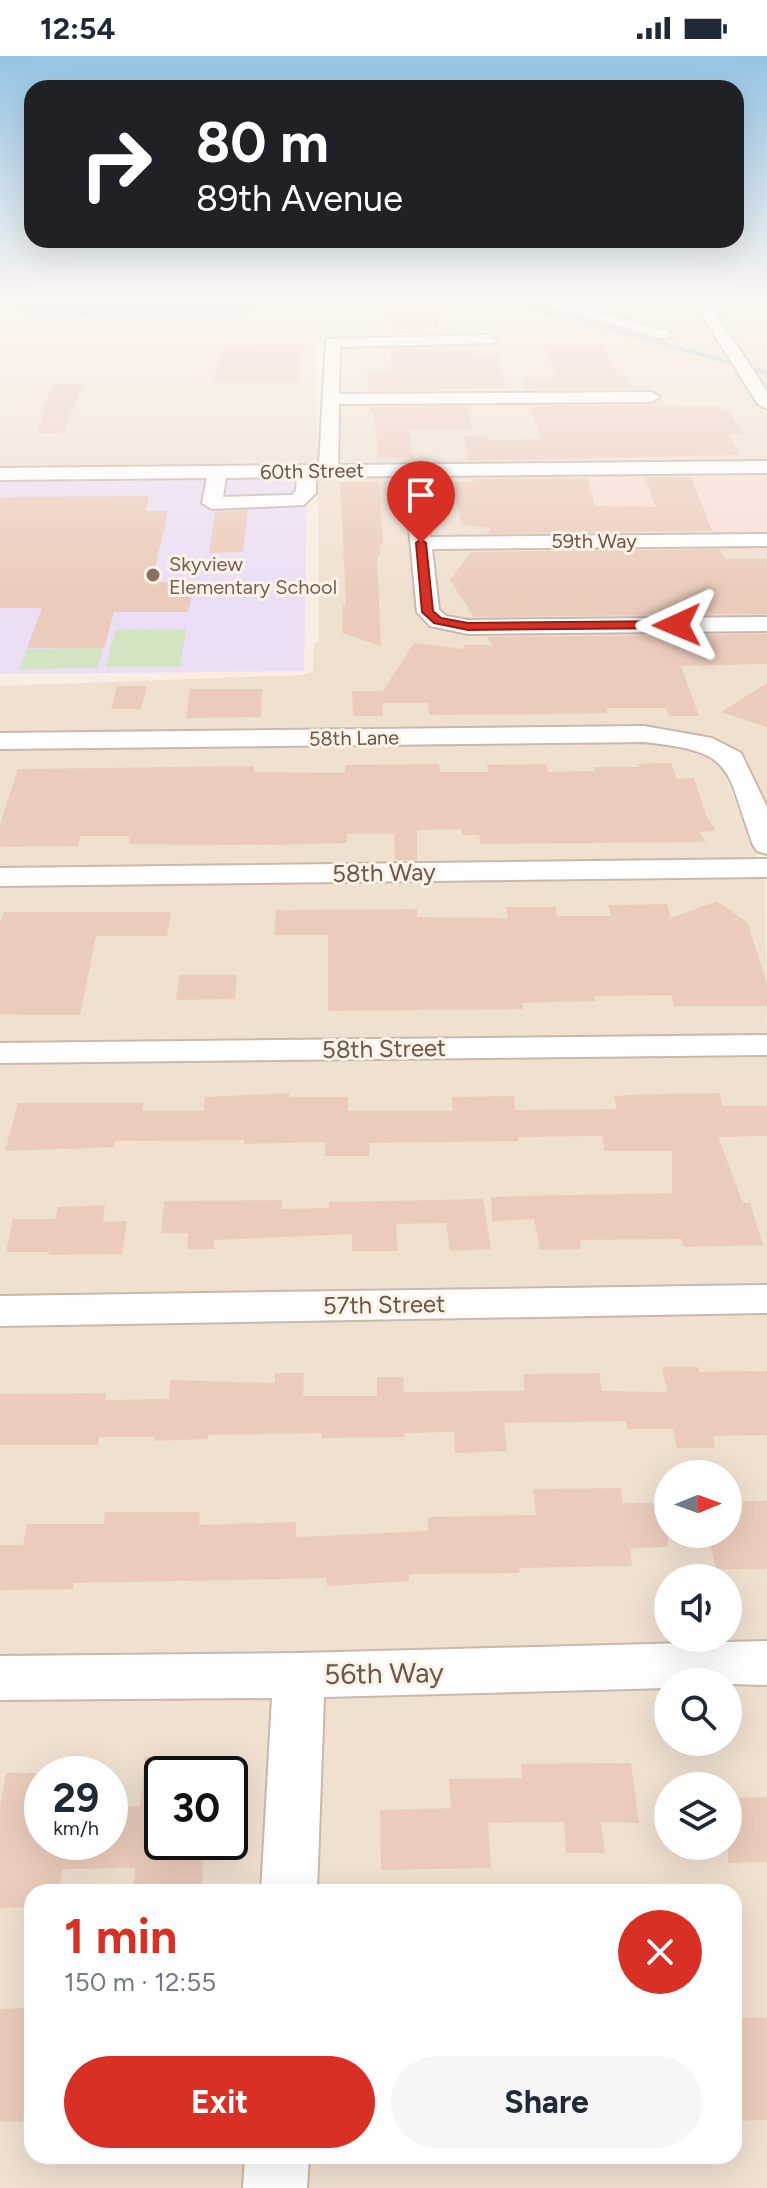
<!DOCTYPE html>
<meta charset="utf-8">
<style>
body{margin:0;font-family:Figtree,sans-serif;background:#f6f6f7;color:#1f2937;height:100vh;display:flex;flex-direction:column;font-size:30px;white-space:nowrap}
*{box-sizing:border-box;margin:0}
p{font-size:26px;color:#747a83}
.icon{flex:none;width:44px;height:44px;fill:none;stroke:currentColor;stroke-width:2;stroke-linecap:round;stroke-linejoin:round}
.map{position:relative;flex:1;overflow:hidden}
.drawer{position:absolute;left:24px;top:1828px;width:718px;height:280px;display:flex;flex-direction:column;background:#fff;border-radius:24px;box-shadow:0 8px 32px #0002}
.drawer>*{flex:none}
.top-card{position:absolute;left:24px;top:24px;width:720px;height:168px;border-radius:24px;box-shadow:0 8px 32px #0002;background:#202124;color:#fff;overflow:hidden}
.needle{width:52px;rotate:89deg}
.controls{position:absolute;left:654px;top:1404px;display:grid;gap:16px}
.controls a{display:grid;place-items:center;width:88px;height:88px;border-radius:50%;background:#fff;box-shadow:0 8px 32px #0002;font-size:40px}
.speed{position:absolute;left:24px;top:1700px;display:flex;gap:16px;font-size:40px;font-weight:700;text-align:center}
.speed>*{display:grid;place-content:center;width:104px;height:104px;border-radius:50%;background:#fff;box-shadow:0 8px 32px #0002;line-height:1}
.speed small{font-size:20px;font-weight:400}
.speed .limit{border:4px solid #111;border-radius:12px;background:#fff;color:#111}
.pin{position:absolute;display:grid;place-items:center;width:68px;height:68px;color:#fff;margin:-82px -34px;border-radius:50% 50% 50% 0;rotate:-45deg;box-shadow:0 0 8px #0007}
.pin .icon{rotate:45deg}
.me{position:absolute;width:88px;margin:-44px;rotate:269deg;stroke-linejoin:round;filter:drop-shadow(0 0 6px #0008)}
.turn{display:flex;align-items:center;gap:28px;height:168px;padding:0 40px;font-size:36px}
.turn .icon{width:104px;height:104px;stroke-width:2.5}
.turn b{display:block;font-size:56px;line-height:68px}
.round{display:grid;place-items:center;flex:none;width:84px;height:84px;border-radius:42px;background:#f6f6f7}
.summary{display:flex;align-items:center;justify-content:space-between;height:136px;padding:0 40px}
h1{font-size:48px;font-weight:700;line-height:60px;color:#d93025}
.primary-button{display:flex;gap:16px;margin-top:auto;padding:16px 40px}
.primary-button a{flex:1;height:92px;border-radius:48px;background:#d93025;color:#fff;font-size:32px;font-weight:700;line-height:92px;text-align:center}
.primary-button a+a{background:#f6f6f7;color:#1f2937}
.status{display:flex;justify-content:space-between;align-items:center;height:56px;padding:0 40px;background:#fff;direction:ltr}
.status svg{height:22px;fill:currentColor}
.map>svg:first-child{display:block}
.residential{fill:#f0e0d0;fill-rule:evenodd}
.commercial{fill:#f8ded6}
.education{fill:#ebdef5}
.green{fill:#d2e4c2}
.water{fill:#b8dce0;stroke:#a0ccd0;stroke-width:2}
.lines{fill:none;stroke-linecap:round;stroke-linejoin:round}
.stream{stroke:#a0ccd0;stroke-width:4}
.building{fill:#ebccbc}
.minor-casing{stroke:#cab8ac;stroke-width:4}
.minor{fill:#fff;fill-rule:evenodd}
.route{fill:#d93025;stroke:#8d1f18;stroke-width:2}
.education-dot{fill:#8d6e63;stroke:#fdf3e6;stroke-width:3}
.labels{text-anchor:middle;stroke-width:6;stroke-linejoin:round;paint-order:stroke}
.far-street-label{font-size:20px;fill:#6d554b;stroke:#fdf3e6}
.far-education-label{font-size:20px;fill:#785e54;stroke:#fdf3e6;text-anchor:start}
.street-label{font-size:24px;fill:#6d554b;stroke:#fdf3e6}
.near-street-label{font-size:28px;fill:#6d554b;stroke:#fdf3e6}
</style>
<div class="status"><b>12:54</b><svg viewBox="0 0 49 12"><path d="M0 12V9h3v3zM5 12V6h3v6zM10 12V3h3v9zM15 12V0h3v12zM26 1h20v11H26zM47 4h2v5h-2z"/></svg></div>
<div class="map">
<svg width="767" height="2132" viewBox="0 0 767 2132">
<rect width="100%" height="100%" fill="#f9eee1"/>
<g class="residential">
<path d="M0 239H24L20 253 31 259 242 261 251 253 258 239H546L577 249 601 246 596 239H689L767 361V409L337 412 338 345 661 342 658 338 339 341V287L497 285 496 282H346L314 285 318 413 0 415Z"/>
<path d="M703 239H767V335L747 302Z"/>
<path d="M588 416 619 482 431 483 422 417Z"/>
<path d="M318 418H404L417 556 425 564 423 566 767 572V757L744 702 723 688 724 686 710 681 0 680V630L303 619 313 615 314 588 319 585Z"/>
<path d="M767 487V564L471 567 447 562 439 555 431 490Z"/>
<path d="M643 684 700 692 719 704 759 806 0 815V691Z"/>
<path d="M765 819 767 980 0 988V828Z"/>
<path d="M767 998V1230L0 1242V1006Z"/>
<path d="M767 1256V1588L0 1603V1268ZM668 1418H728V1478H668ZM668 1522H728V1582H668Z"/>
<path d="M767 1628V2132H307L308 2100H734V1836H317L323 1639 668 1630V1686H728V1629ZM668 1730H728V1790H668Z"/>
<path d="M273 1639 262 1836H32V2100H246L244 2132H0V1642ZM42 1718H110V1786H42ZM162 1718H230V1786H162Z"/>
</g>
<path class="commercial" d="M767 414V481L619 482 588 416Z"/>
<path class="education" d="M307 422 304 615 0 618V423Z"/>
<g class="green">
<path d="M186 573 180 611H106L115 574Z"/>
<path d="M103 592 98 612 20 613 27 593Z"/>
</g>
<path class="water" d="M24 239H258L251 253 242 261 31 259 20 253Z"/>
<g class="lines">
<path class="stream" d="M489 239 767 317"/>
</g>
<g class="building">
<path d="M396 257H437L439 277 389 278 388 259Z"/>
<path d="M303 289 297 327H213L224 290Z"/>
<path d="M603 290 618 320H627L633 333 525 334 521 322H556L546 291Z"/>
<path d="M440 291V296L498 298 505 332 368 335 367 316H392L390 293Z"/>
<path d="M54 328H83L63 377H37L45 356H41Z"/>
<path d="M641 349 719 351 721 355H729L742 378H728L741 399 469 405 463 380 487 379 488 384 542 383 530 350Z"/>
<path d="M467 350 472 374H409L413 402H378L374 356H369V351Z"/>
<path d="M644 421H691L712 475 486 478 491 472 462 469 452 426H474L473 423 587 422 595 450 656 451Z"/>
<path d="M340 426H379L383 488H380V500H377L381 590 342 577 343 549H346Z"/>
<path d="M149 440 146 455H168L152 526H195L188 556H114L104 592H27L42 552H0V441Z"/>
<path d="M248 454 243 496 209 497 215 456Z"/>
<path d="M720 493 725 503H767V558L474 561 450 524 471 496Z"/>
<path d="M767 578V608L681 610 699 660H669L666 652H606L608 657 563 658 429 659 428 647H382L383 660H353L352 635H381V638L414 587 464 593V589H492L487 581Z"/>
<path d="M767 627V671L721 656Z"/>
<path d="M117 630H147L141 653H111Z"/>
<path d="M190 633H262L261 661 186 662Z"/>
<path d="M671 707 677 723 694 722 706 759 716 775 699 776 706 786 481 788 479 779H462L461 773 417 774V804H395L394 778H347V787L263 789 129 788 130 780H80L78 790 0 791V768L18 713 254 710V716L345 717V709L439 708 440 716H488L487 709 546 708 548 716 595 715 594 711H639L638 708Z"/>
<path d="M717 845 747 866 767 927V950H674L671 939 594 940 596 945 522 947 523 953 328 955V879H274L276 854 417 853V861L508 862 506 851H556L557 860H611L608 849 667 848 671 862Z"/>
<path d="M4 856H171L167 880H96L80 959H19L0 958V866Z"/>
<path d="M179 919H237L235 943 176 944Z"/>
<path d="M289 1037V1041H348V1055H453L452 1041 514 1040 515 1054 617 1053 614 1040 652 1038 719 1037 723 1050H767V1080L718 1081 743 1147H750L763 1189 684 1191 682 1183 580 1184 581 1193 540 1194 534 1163 492 1165 491 1141 672 1137V1095H605L602 1080 518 1081V1085L370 1087 369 1100H325V1086L244 1088V1084L115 1085 114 1091 5 1095 18 1047H144L142 1055H204L205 1041Z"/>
<path d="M483 1143 491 1193 450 1195 446 1167 396 1168 398 1195H352V1178L214 1184V1193H187L188 1177H161L164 1145 282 1144V1153L329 1152V1146Z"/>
<path d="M105 1149 103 1166 127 1165 122 1198 49 1199V1196H6L13 1163H55L58 1151Z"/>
<path d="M662 1311H698L700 1316 767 1315V1379L713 1380 715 1392H677L673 1373H628L626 1365 504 1367 507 1395 455 1397 454 1376 405 1377V1381L322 1382V1377L208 1379V1383L154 1385 155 1381H99L98 1389H0V1338L106 1337 105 1344 169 1343 170 1324 275 1327V1317H304L303 1340H377V1321H403L404 1336 525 1335 523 1318 599 1317 602 1335 667 1336Z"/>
<path d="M621 1432 623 1447H668V1491L630 1492 632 1510 519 1512 520 1517 409 1518V1525L327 1530 326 1522 74 1527 73 1533 0 1534V1489H23L27 1468H104L105 1456H200L199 1469 296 1466V1481L428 1475V1461L536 1459 533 1433Z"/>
<path d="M728 1445H767V1513H716L708 1478H728Z"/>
<path d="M145 1701H162V1786H204L202 1836H133L135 1812 62 1813 59 1836H32V1851L0 1852V1752L6 1717H42V1786H110V1751L140 1750Z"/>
<path d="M631 1707 639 1767 601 1766 605 1797H566L564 1766 488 1767 491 1812 381 1814 380 1754 451 1752 449 1723 522 1722 521 1708Z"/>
<path d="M767 1741V1806L728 1807V1742Z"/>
<path d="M32 1952V2003L23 2066H0V1953Z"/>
<path d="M734 1962H767V2064L734 2065Z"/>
</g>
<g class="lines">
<defs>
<g id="minor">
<path d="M512 239H534L669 276 672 279 669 282H659Z"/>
<path d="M689 239H703L767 335V353L758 348Z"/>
<path d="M489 279 497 284 494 287 340 291 339 338 651 336 660 341 651 346 339 348 338 409 767 405V417L423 420 430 481 767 478V490L432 493 439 554 446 560 468 564 767 561V575L468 578 430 570 417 556 404 420 316 421V437L304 449 212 453 202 447 207 422 0 424V412L319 409 326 283ZM297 421 296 435 292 439 223 441 226 422Z"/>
<path d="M644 670 712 682 741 697 767 751V798L757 795 753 789C724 709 736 696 644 686L0 693V677Z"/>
<path d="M767 803V821L0 830V812Z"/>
<path d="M767 979V999L0 1007V987Z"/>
<path d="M767 1229V1257L0 1270V1240Z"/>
<path d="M767 1585V1629L668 1626V1632L324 1641 317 1836H261L272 1642 0 1644V1600L299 1597Z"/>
<path d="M245 2100H309L307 2132H243Z"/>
</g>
</defs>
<use href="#minor" class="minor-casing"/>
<use href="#minor" class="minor"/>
</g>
<linearGradient id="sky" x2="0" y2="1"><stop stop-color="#95c4e5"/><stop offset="0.45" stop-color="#fcf7f2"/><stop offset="1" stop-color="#fcf7f2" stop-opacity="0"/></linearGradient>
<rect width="767" height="537" fill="url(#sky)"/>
<path class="route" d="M421 483 426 487 433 555 441 562 468 567 677 565 683 569 677 572 468 574 434 567 422 556 416 487Z"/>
<circle class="education-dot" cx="153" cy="519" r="8"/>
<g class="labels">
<g class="far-street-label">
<text transform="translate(312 415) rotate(-1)" y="7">60th Street</text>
<text x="594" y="492">59th Way</text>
<text transform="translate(354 682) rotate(-1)" y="7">58th Lane</text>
</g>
<g class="far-education-label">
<text x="169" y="515">Skyview<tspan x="169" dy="23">Elementary School</tspan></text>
</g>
<g class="street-label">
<text transform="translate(384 817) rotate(-1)" y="8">58th Way</text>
<text transform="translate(384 993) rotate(-1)" y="8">58th Street</text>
<text transform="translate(384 1249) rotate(-1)" y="8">57th Street</text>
</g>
<g class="near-street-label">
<text transform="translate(384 1617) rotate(-1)" y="10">56th Way</text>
</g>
</g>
</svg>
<div class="controls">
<a><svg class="needle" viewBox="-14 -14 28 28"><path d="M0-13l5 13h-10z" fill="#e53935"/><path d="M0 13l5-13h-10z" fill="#747a83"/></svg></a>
<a><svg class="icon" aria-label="sound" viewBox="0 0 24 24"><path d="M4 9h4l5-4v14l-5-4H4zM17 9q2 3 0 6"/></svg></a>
<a><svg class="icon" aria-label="search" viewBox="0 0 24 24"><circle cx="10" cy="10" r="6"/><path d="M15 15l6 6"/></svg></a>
<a><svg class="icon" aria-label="layers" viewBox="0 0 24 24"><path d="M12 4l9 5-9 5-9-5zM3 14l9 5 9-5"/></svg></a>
</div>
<div class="speed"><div>29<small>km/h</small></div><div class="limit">30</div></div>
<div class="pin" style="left:421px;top:487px;background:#d93025"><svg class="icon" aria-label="arrive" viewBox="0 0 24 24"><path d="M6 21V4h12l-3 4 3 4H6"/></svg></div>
<svg class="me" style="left:677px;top:569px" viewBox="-20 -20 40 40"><path d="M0-17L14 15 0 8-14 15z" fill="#d93025" stroke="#fff" stroke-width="4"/></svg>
<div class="top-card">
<div class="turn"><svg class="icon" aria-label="right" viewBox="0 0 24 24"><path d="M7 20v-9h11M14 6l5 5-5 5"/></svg><div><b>80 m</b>89th Avenue</div></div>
</div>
<section class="drawer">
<div class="summary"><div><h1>1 min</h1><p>150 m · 12:55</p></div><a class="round" style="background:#d93025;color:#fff"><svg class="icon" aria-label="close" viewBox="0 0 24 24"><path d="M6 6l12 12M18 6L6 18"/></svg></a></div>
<div class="primary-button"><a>Exit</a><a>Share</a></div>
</section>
</div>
